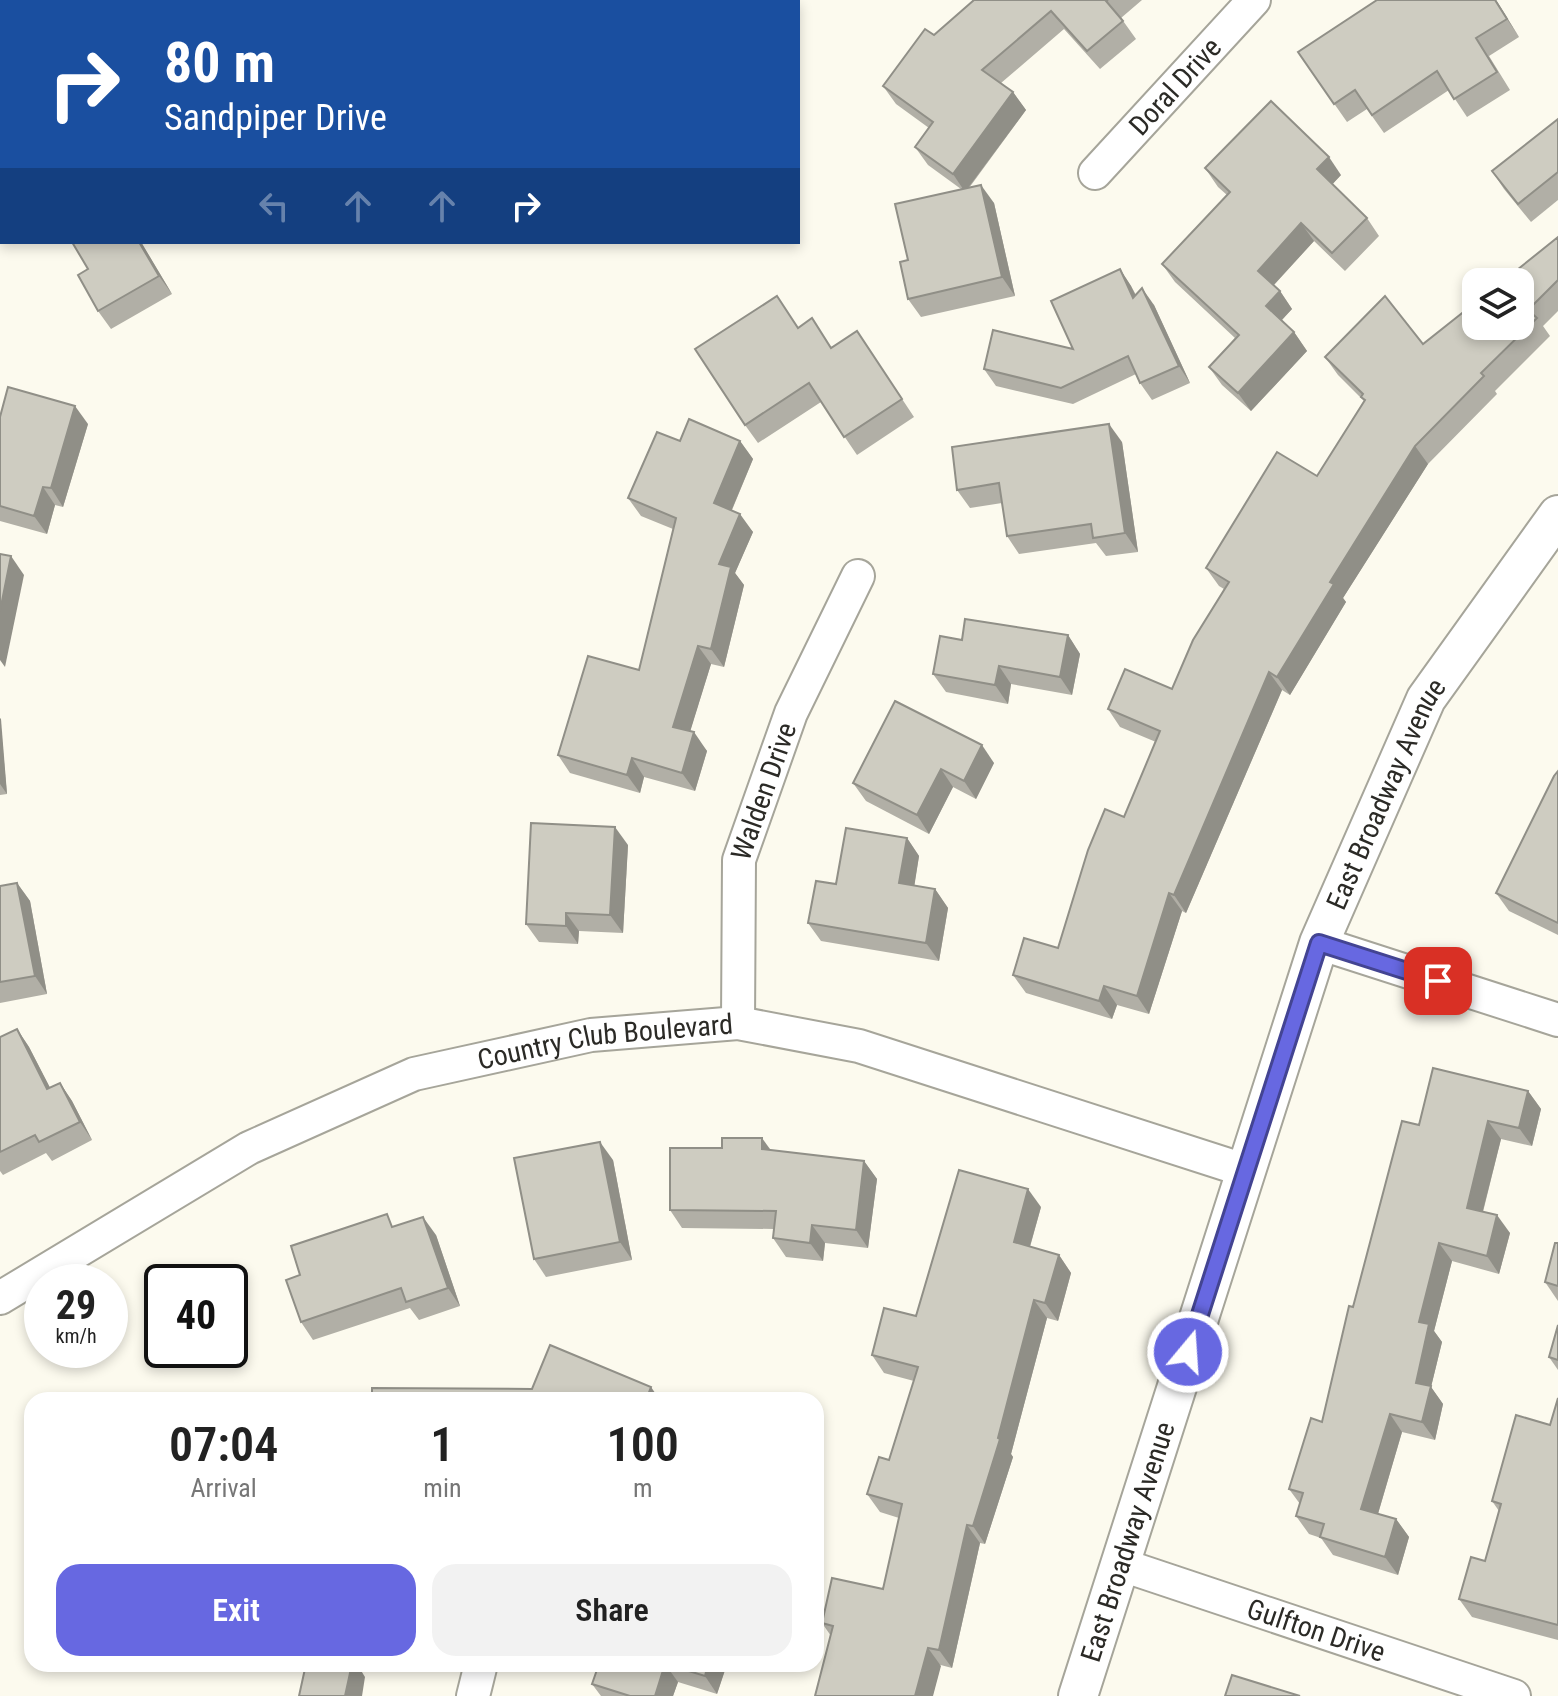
<!DOCTYPE html>
<style>
body{margin:0;font-family:"Roboto Condensed",sans-serif;background:#f2f2f2;color:#222;height:100vh;display:flex;flex-direction:column;font-size:30px;white-space:nowrap}
*{box-sizing:border-box;margin:0}
p{font-size:26px;color:#767676}
.icon{flex:none;width:44px;height:44px;fill:none;stroke:currentColor;stroke-width:2;stroke-linecap:round;stroke-linejoin:round}
.map{position:relative;flex:1;overflow:hidden}
.panel{position:absolute;left:24px;top:1392px;width:800px;height:280px;display:flex;flex-direction:column;background:#fff;border-radius:24px;box-shadow:0 4px 12px #0003}
.panel>*{flex:none}
.guide{position:absolute;left:0px;top:0px;width:800px;height:244px;box-shadow:0 4px 12px #0003;background:#1a4fa0;color:#fff;overflow:hidden}
.controls{position:absolute;left:1462px;top:268px;display:grid;gap:16px}
.controls a{display:grid;place-items:center;width:72px;height:72px;border-radius:16px;background:#fff;box-shadow:0 4px 12px #0003;font-size:40px}
.speed{position:absolute;left:24px;top:1264px;display:flex;gap:16px;font-size:40px;font-weight:700;text-align:center}
.speed>*{display:grid;place-content:center;width:104px;height:104px;border-radius:50%;background:#fff;box-shadow:0 4px 12px #0003;line-height:1}
.speed small{font-size:20px;font-weight:400}
.speed .limit{border:4px solid #111;border-radius:12px;background:#fff;color:#111}
.pin{position:absolute;display:grid;place-items:center;width:68px;height:68px;color:#fff;margin:-34px;border-radius:16px;box-shadow:0 4px 12px #0006}
.me{position:absolute;width:88px;margin:-44px;rotate:18deg;stroke-linejoin:round;filter:drop-shadow(0 0 6px #0008)}
.turn{display:flex;align-items:center;gap:28px;height:168px;padding:0 32px;font-size:36px}
.turn .icon{width:104px;height:104px;stroke-width:2.5}
.turn b{display:block;font-size:56px;line-height:68px}
.lanes{display:flex;align-items:center;height:76px;padding:0 32px;background:#0003;justify-content:center;gap:40px;direction:ltr}
.lanes .off{opacity:.35}
.eta{display:flex;justify-content:space-evenly;align-items:center;height:136px;text-align:center}
.eta b{font-size:48px;font-weight:600;line-height:56px}
.button{display:flex;gap:16px;margin-top:auto;padding:16px 32px}
.button a{flex:1;height:92px;border-radius:24px;background:#6768e1;color:#fff;font-size:32px;font-weight:600;line-height:92px;text-align:center}
.button a+a{background:#f2f2f2;color:#222}
.map>svg:first-child{display:block}
.lines{fill:none;stroke-linecap:round;stroke-linejoin:round}
.minor-casing{stroke:#a6a59a;stroke-width:36}
.tertiary-casing{stroke:#a6a59a;stroke-width:42}
.minor{stroke:#fff;stroke-width:32}
.tertiary{stroke:#fff;stroke-width:38}
.wall{fill:#b1afa6}
.shaded-wall{fill:#908f87}
.building{fill:#ceccc1;stroke:#908f87;stroke-width:2}
.route-casing{stroke:#434492;stroke-width:20}
.route{stroke:#6768e1;stroke-width:14}
.labels{text-anchor:middle;stroke-width:6;stroke-linejoin:round;paint-order:stroke}
.street-label{font-size:28px;fill:#2b2a26;stroke:#fff}
</style>
<div class="map">
<svg width="1558" height="1696" viewBox="0 0 1558 1696">
<rect width="100%" height="100%" fill="#fcfaee"/>
<g class="lines">
<defs>
<g id="minor">
<path id="s1" d="M1095 173 1254 0"/>
<path d="M1319 943 1558 1020"/>
<path id="s2" d="M738 1023 739 860 791 713 858 576"/>
<path id="s3" d="M0 1298 249 1148 414 1074 591 1035 738 1023 859 1046 1247 1171"/>
<path id="s4" d="M1119 1564 1514 1696"/>
<path d="M473 1696 481 1664"/>
</g>
<g id="tertiary">
<path id="s5" d="M1078 1696 1319 943 1426 699 1558 515"/>
</g>
</defs>
<use href="#minor" class="minor-casing"/>
<use href="#tertiary" class="tertiary-casing"/>
<use href="#minor" class="minor"/>
<use href="#tertiary" class="tertiary"/>
</g>
<g class="wall">
<path d="M972 0H1142L1121 18 1136 39 1100 69 1064 29 1001 83 1013 92 1026 110 969 188 994 203 1015 296 921 317 908 299V260L961 189 928 165 915 147 929 128 896 104 883 86 934 35 973 1Z"/>
<path d="M1377 0H1496L1519 37 1489 56 1510 90 1467 117 1449 90 1384 133 1367 109 1347 122 1298 52Z"/>
<path d="M1558 119V200L1531 222 1504 189 1492 171Z"/>
<path d="M1205 168 1341 175 1332 184 1367 218 1379 236 1345 271 1314 241 1274 285 1280 291 1292 309 1281 321 1294 332 1307 351 1251 411 1222 385 1209 367 1235 338 1175 282 1162 264 1227 195 1218 187Z"/>
<path d="M1558 237V311L1543 326 1550 336 1495 391 1497 394 1428 464 1343 598 1346 602 1290 695 1282 690 1186 913 1182 911 1149 1014 1117 1005 1112 1019 1026 993 1013 975 1058 948 1124 817 1156 742 1120 727 1108 709 1172 689 1224 589 1219 586 1206 568 1317 476 1364 401 1338 375 1325 357 1423 344Z"/>
<path d="M72 242H141L172 294 111 329 98 311 88 269Z"/>
<path d="M1120 269 1131 286 1136 295 1154 305 1190 383 1152 400 1140 383 1136 374 1073 404 996 386 984 369 1073 349Z"/>
<path d="M798 328 832 347 857 331 914 417 857 455 821 402 758 443 745 425Z"/>
<path d="M0 417 88 424 63 507 55 505 47 534 0 521Z"/>
<path d="M680 441H740L753 459 732 510 753 532 735 573 744 585 724 667 711 664 690 731 707 751 695 791 644 777 640 793 570 773 558 755 639 670 673 529 641 516 628 498Z"/>
<path d="M1122 442 1138 552 1106 556 1096 543 1019 554 1007 536 1002 503 970 508 957 490Z"/>
<path d="M1068 635 1080 654 1072 695 1011 684 1008 704 946 692 933 674 962 640Z"/>
<path d="M895 701 994 763 976 799 953 787 929 834 866 801 853 783Z"/>
<path d="M0 718 7 794 0 795Z"/>
<path d="M1558 771V935L1509 911 1496 893Z"/>
<path d="M907 838 919 856 914 886 935 889 948 908 939 961 821 941 808 923 836 884Z"/>
<path d="M628 845 623 933 579 931 578 944 539 942 526 924Z"/>
<path d="M17 883 30 901 47 994 0 1003V886Z"/>
<path d="M17 1029 29 1047 50 1088 60 1083 72 1101 92 1140 52 1161 46 1153 3 1175 0 1171V1037Z"/>
<path d="M1528 1091 1541 1109 1532 1146 1501 1139 1483 1212 1510 1233 1499 1274 1452 1261 1434 1331 1442 1342 1431 1387 1443 1404 1435 1440 1402 1432 1378 1514 1396 1519 1409 1537 1398 1575 1333 1555 1321 1538 1309 1534 1296 1516 1300 1504 1289 1489 1322 1422 1353 1307 1419 1125Z"/>
<path d="M771 1150 864 1161 877 1179 868 1248 825 1243 823 1261 786 1257 773 1238 774 1229 682 1228 670 1210Z"/>
<path d="M613 1160 632 1260 546 1277 534 1259Z"/>
<path d="M1041 1207 1030 1247 1059 1255 1071 1273 1058 1321 1047 1318 1011 1454 1013 1457 985 1544 980 1543 952 1668 831 1636 822 1623 883 1589 899 1518 880 1512 867 1494 889 1460 914 1381 884 1373 872 1355Z"/>
<path d="M396 1226 436 1235 460 1306 419 1320 410 1308 313 1340 301 1322 300 1275Z"/>
<path d="M1558 1243V1301L1545 1282Z"/>
<path d="M1558 1325V1370L1549 1357Z"/>
<path d="M1558 1398V1640L1472 1617 1459 1599 1485 1561 1499 1511 1492 1501 1550 1425Z"/>
<path d="M599 1664H727L717 1694 678 1682 673 1696H601L592 1684Z"/>
</g>
<g class="shaded-wall">
<path d="M1495 0H1496L1519 37 1507 19Z"/>
<path d="M1013 92 1026 110 965 192 953 174Z"/>
<path d="M1329 157 1341 175 1329 188 1317 169Z"/>
<path d="M981 185 994 203 1015 296 1002 277Z"/>
<path d="M1301 223 1314 241 1270 289 1258 271Z"/>
<path d="M139 242H141L172 294 159 276Z"/>
<path d="M1120 269 1131 286 1145 315 1133 298Z"/>
<path d="M1142 288 1154 305 1190 383 1179 366Z"/>
<path d="M1280 291 1292 309 1278 324 1266 306Z"/>
<path d="M1294 332 1307 351 1251 411 1238 393Z"/>
<path d="M75 406 88 424 63 507 51 488Z"/>
<path d="M1109 424 1122 442 1138 552 1125 533Z"/>
<path d="M740 441 753 459 727 521 714 503Z"/>
<path d="M1415 446 1428 464 1343 598 1346 602 1290 695 1277 677 1330 582Z"/>
<path d="M43 487 55 505 47 534 34 516Z"/>
<path d="M740 514 753 532 735 573 744 585 724 667 711 649 719 564Z"/>
<path d="M11 556 24 575 5 667 0 660V611Z"/>
<path d="M1068 635 1080 654 1072 695 1060 677Z"/>
<path d="M698 646 711 664 686 745 673 727Z"/>
<path d="M999 666 1011 684 1008 704 995 685Z"/>
<path d="M1269 672 1282 690 1186 913 1174 895Z"/>
<path d="M0 718 1 719 7 794 0 784Z"/>
<path d="M694 732 707 751 695 791 682 773Z"/>
<path d="M982 745 994 763 976 799 964 781Z"/>
<path d="M632 758 644 777 640 793 627 775Z"/>
<path d="M941 769 953 787 929 834 917 815Z"/>
<path d="M615 827 628 845 623 933 610 915Z"/>
<path d="M907 838 919 856 912 901 899 883Z"/>
<path d="M17 883 30 901 47 994 35 976Z"/>
<path d="M935 889 948 908 939 961 926 943Z"/>
<path d="M1169 893 1182 911 1149 1014 1137 996Z"/>
<path d="M566 913 579 931 578 944 566 926Z"/>
<path d="M1104 986 1117 1005 1112 1019 1099 1001Z"/>
<path d="M17 1029 29 1047 60 1107 47 1089Z"/>
<path d="M60 1083 72 1101 92 1140 80 1122Z"/>
<path d="M1528 1091 1541 1109 1532 1146 1519 1128Z"/>
<path d="M1488 1121 1501 1139 1479 1226 1467 1208Z"/>
<path d="M762 1138 775 1156 762 1149Z"/>
<path d="M600 1142 613 1160 632 1260 620 1242Z"/>
<path d="M864 1161 877 1179 868 1248 856 1230Z"/>
<path d="M1028 1189 1041 1207 1026 1260 1014 1242Z"/>
<path d="M1497 1215 1510 1233 1499 1274 1487 1256Z"/>
<path d="M423 1217 436 1235 460 1306 448 1288Z"/>
<path d="M812 1225 825 1243 823 1261 810 1243Z"/>
<path d="M1439 1243 1452 1261 1434 1331 1442 1342 1431 1387 1443 1404 1435 1440 1422 1422 1416 1383 1419 1322Z"/>
<path d="M1059 1255 1071 1273 1058 1321 1045 1303Z"/>
<path d="M1034 1300 1047 1318 1011 1454 1013 1457 985 1544 973 1526 998 1438Z"/>
<path d="M651 1387 660 1400H646Z"/>
<path d="M1390 1414 1402 1432 1374 1527 1361 1509Z"/>
<path d="M1396 1519 1409 1537 1398 1575 1385 1557Z"/>
<path d="M967 1525 980 1543 952 1668 939 1650Z"/>
<path d="M928 1648 941 1666 933 1696H915Z"/>
<path d="M352 1664H357L365 1677 362 1696H345Z"/>
<path d="M665 1664 678 1682 673 1696H655Z"/>
<path d="M708 1664H727L717 1694 705 1676Z"/>
</g>
<g class="building">
<path d="M974 0H1108L1106 1 1123 21 1087 51 1051 11 982 70 1013 92 953 174 915 147 933 122 883 86 925 29 934 35Z"/>
<path d="M1377 0H1495L1507 19 1476 38 1497 72 1454 99 1437 71 1372 115 1355 90 1334 104 1298 52Z"/>
<path d="M1271 101 1329 157 1317 169 1367 218 1332 253 1301 223 1258 271 1280 291 1266 306 1294 332 1238 393 1209 367 1239 335 1162 264 1230 192 1205 168Z"/>
<path d="M1558 119V172L1518 204 1492 171Z"/>
<path d="M981 185 1002 277 908 299 900 262 908 260 895 204Z"/>
<path d="M1558 237V280L1528 310 1537 318 1481 373 1484 376 1415 446 1330 582 1334 584 1277 677 1269 672 1174 895 1169 893 1137 996 1104 986 1099 1001 1013 975 1024 938 1058 948 1088 850 1105 809 1124 817 1160 731 1108 709 1125 669 1172 689 1193 640 1229 582 1206 568 1277 452 1317 476 1365 400 1361 397 1363 394 1325 357 1385 296 1423 344 1476 302V326H1520V282H1502Z"/>
<path d="M72 242H139L159 276 98 311 78 275 88 269Z"/>
<path d="M1120 269 1133 298 1142 288 1179 366 1140 383 1128 356 1061 388 984 369 993 330 1073 349 1051 301Z"/>
<path d="M777 296 798 328 812 318 831 348 857 331 902 399 844 437 809 383 745 425 695 349Z"/>
<path d="M8 387 75 406 51 488 43 487 34 516 0 506V417Z"/>
<path d="M689 419 740 441 714 503 740 514 719 564 731 567 711 649 698 646 673 727 694 732 682 773 632 758 627 775 558 755 588 656 639 670 676 518 628 498 657 432 680 441Z"/>
<path d="M1109 424 1125 533 1093 538 1091 524 1007 536 999 483 957 490 952 447Z"/>
<path d="M0 554 11 556 0 611Z"/>
<path d="M965 619 1068 635 1060 677 999 666 995 685 933 674 940 636 962 640Z"/>
<path d="M895 701 982 745 964 781 941 769 917 815 853 783Z"/>
<path d="M1558 771V923L1496 893 1554 776Z"/>
<path d="M531 823 615 827 610 915 566 913V926L526 924Z"/>
<path d="M846 828 907 838 899 883 935 889 926 943 808 923 816 881 836 884Z"/>
<path d="M17 883 35 976 0 982V886Z"/>
<path d="M17 1029 47 1089 60 1083 80 1122 39 1142 35 1135 0 1152V1037Z"/>
<path d="M1433 1068 1528 1091 1519 1128 1488 1121 1467 1208 1497 1215 1487 1256 1439 1243 1419 1322 1429 1324 1416 1383 1431 1386 1422 1422 1390 1414 1361 1509 1396 1519 1385 1557 1320 1537 1324 1524 1296 1516 1303 1493 1289 1489 1311 1418 1322 1422 1349 1306 1353 1307 1402 1121 1419 1125Z"/>
<path d="M722 1138H762V1149L864 1161 856 1230 812 1225 810 1243 773 1238 776 1211 670 1210V1148H722Z"/>
<path d="M600 1142 620 1242 534 1259 514 1158Z"/>
<path d="M959 1170 1028 1189 1014 1242 1059 1255 1045 1303 1034 1300 998 1438 1000 1439 973 1526 967 1525 939 1650 928 1648 915 1696H815L833 1626 822 1623 832 1578 883 1589 902 1504 867 1494 879 1457 889 1460 918 1367 872 1355 884 1308 916 1316Z"/>
<path d="M387 1214 392 1227 423 1217 448 1288 406 1302 401 1288 301 1322 286 1280 300 1275 291 1246Z"/>
<path d="M1555 1243H1558V1286L1545 1282Z"/>
<path d="M1558 1325V1360L1549 1357Z"/>
<path d="M550 1345 651 1387 646 1400H372V1388L532 1389Z"/>
<path d="M1558 1398V1625L1459 1599 1471 1557 1485 1561 1501 1504 1492 1501 1516 1415 1550 1425Z"/>
<path d="M306 1664H352L345 1696H299Z"/>
<path d="M599 1664H665L655 1696H630L592 1684Z"/>
<path d="M666 1664H708L705 1676Z"/>
<path d="M1232 1675 1300 1696H1225Z"/>
</g>
<g class="lines">
<defs>
<path id="route" d="M1188 1352 1319 943 1438 981"/>
</defs>
<use href="#route" class="route-casing"/>
<use href="#route" class="route"/>
</g>
<g class="labels">
<g class="street-label">
<text dy="10" stroke="none"><textPath href="#s1" startOffset="118">Doral Drive</textPath></text>
<text dy="10" stroke="none"><textPath href="#s2" startOffset="236">Walden Drive</textPath></text>
<text dy="10" stroke="none"><textPath href="#s5" startOffset="954">East Broadway Avenue</textPath></text>
<text dy="10" stroke="none"><textPath href="#s3" startOffset="666">Country Club Boulevard</textPath></text>
<text dy="10" stroke="none"><textPath href="#s5" startOffset="162">East Broadway Avenue</textPath></text>
<text dy="10" stroke="none"><textPath href="#s4" startOffset="208">Gulfton Drive</textPath></text>
</g>
</g>
</svg>
<div class="controls">
<a><svg class="icon" aria-label="layers" viewBox="0 0 24 24"><path d="M12 4l9 5-9 5-9-5zM3 14l9 5 9-5"/></svg></a>
</div>
<div class="speed"><div>29<small>km/h</small></div><div class="limit">40</div></div>
<div class="pin" style="left:1438px;top:981px;background:#d93025"><svg class="icon" aria-label="arrive" viewBox="0 0 24 24"><path d="M6 21V4h12l-3 4 3 4H6"/></svg></div>
<svg class="me" style="left:1188px;top:1352px" viewBox="-20 -20 40 40"><circle r="17" fill="#6768e1" stroke="#fff" stroke-width="3"/><path d="M0-11L8 9 0 5-8 9z" fill="#fff"/></svg>
<div class="guide">
<div class="turn"><svg class="icon" aria-label="right" viewBox="0 0 24 24"><path d="M7 20v-9h11M14 6l5 5-5 5"/></svg><div><b>80 m</b>Sandpiper Drive</div></div>
<div class="lanes"><svg class="icon off" aria-label="left" viewBox="0 0 24 24"><path d="M17 20v-9H6M10 6l-5 5 5 5"/></svg><svg class="icon off" aria-label="ahead" viewBox="0 0 24 24"><path d="M12 20V5M6 11l6-6 6 6"/></svg><svg class="icon off" aria-label="ahead" viewBox="0 0 24 24"><path d="M12 20V5M6 11l6-6 6 6"/></svg><svg class="icon" aria-label="right" viewBox="0 0 24 24"><path d="M7 20v-9h11M14 6l5 5-5 5"/></svg></div>
</div>
<section class="panel">
<div class="eta">
<div><b>07:04</b><p>Arrival</p></div>
<div><b>1</b><p>min</p></div>
<div><b>100</b><p>m</p></div>
</div>
<div class="button"><a>Exit</a><a>Share</a></div>
</section>
</div>
